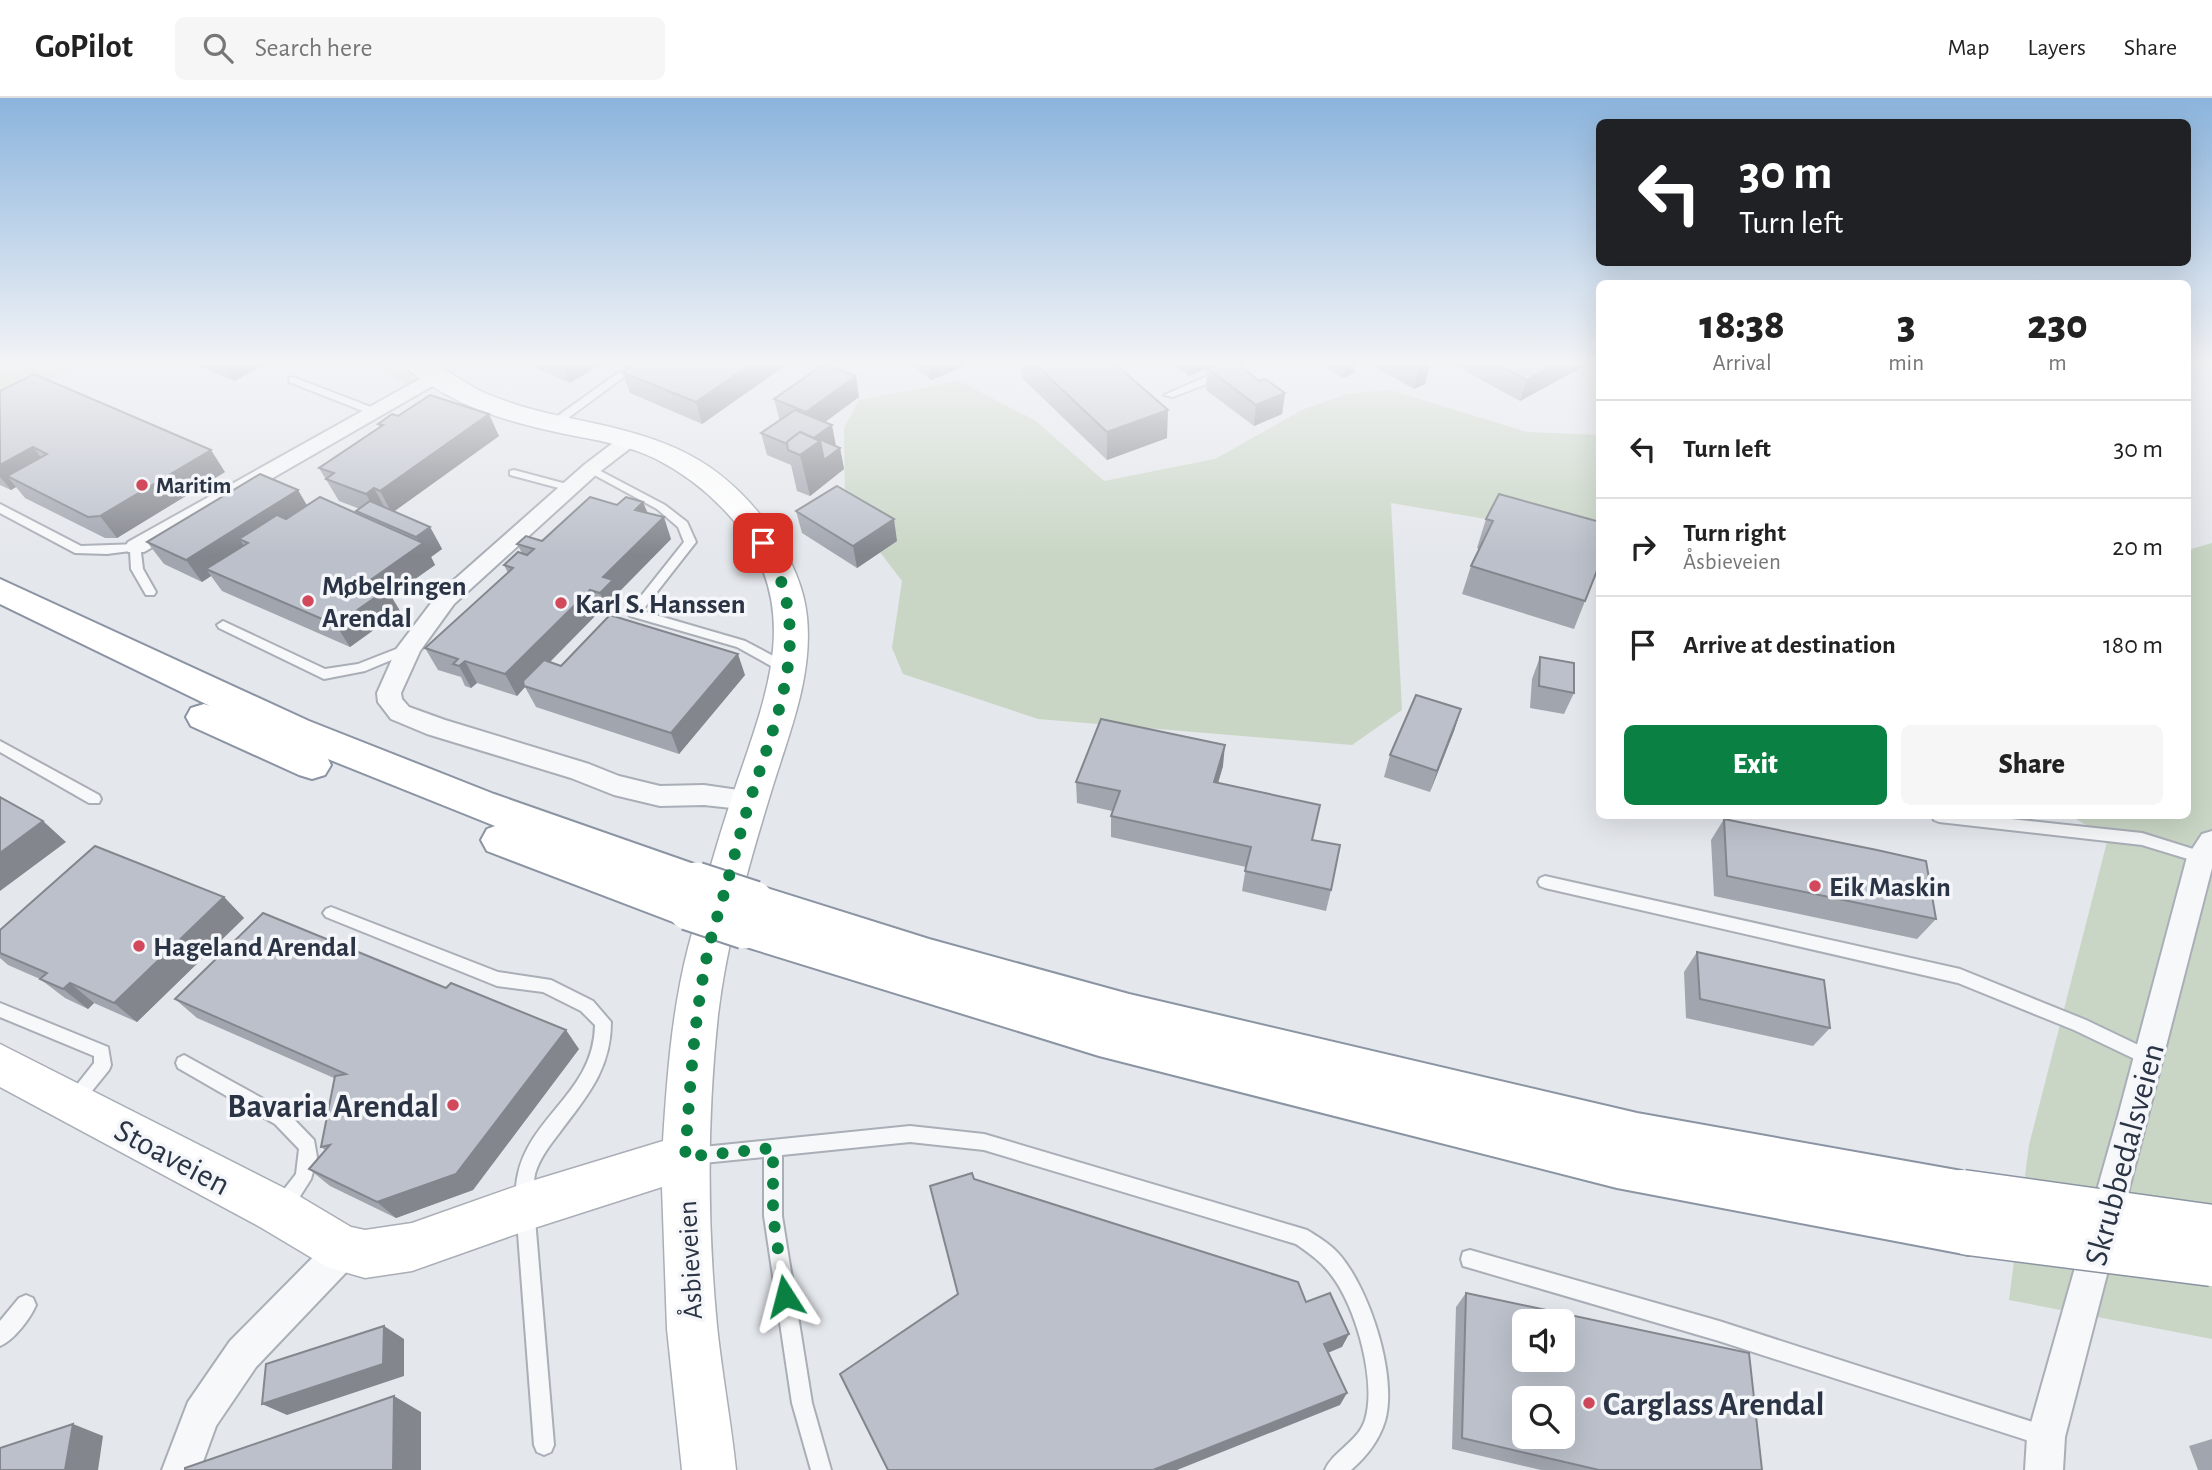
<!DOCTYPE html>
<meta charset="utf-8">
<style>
body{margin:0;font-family:"Alegreya Sans",sans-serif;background:#f6f6f6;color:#222;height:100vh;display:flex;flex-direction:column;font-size:26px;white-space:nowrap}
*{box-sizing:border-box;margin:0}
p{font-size:23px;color:#767676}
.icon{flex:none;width:38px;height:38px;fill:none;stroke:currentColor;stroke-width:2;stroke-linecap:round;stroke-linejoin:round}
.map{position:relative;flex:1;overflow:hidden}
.details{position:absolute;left:1596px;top:182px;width:595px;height:539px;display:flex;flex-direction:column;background:#fff;border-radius:10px;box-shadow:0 7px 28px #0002}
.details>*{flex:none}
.banner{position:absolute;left:1596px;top:21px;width:595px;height:147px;border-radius:10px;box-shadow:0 7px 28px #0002;background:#202124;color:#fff;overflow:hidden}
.fabs{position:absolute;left:1512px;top:1211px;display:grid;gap:14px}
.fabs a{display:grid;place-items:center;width:63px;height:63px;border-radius:10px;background:#fff;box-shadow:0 7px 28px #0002;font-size:35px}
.pin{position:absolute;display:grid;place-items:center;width:60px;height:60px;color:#fff;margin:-30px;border-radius:14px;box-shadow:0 4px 10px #0006}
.me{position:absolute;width:77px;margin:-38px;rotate:351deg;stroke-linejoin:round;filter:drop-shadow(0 0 5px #0008)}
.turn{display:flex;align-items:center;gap:24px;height:147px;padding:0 28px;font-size:32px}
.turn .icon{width:91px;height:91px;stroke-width:2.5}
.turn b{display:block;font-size:49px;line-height:60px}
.eta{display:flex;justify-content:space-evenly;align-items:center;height:119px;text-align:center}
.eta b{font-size:42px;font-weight:800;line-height:49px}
.primary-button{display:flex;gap:14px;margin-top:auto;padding:14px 28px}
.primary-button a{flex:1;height:80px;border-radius:10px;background:#0b8043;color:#fff;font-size:28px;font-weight:800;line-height:80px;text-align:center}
.primary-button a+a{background:#f6f6f6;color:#222}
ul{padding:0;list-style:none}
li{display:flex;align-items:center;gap:21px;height:98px;padding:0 28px;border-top:2px solid #e0e0e0}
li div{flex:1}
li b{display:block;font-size:26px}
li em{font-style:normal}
header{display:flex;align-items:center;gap:42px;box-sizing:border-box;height:98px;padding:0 35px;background:#fff;border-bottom:2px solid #e0e0e0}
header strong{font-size:33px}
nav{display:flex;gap:38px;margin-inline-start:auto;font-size:24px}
.search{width:490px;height:63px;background:#f6f6f6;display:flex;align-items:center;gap:18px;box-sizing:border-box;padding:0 24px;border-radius:10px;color:#767676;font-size:26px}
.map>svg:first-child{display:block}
.green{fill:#c9d6c5}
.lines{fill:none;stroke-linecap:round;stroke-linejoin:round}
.lane-casing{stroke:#a9aeb7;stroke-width:4}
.street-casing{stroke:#a9aeb7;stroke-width:4}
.secondary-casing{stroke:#a9aeb7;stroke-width:3}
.highway-casing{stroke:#8b94a3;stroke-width:4}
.lane{fill:#f7f8fa;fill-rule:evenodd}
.street{fill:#f7f8fa;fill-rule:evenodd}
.secondary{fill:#fff;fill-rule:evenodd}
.highway{fill:#fff;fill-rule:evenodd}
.highway-bridge-far1-casing{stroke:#8b94a3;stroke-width:43;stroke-linecap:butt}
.highway-bridge-casing{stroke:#8b94a3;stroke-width:53;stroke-linecap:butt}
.highway-bridge-far1{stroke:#fff;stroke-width:39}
.highway-bridge{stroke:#fff;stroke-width:50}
.wall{fill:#a1a5ae}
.shaded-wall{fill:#83868d}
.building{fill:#bbc0ca;stroke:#83868d;stroke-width:2;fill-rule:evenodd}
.route{stroke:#0b8043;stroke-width:12;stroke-dasharray:0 21.6}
.poi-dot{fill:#d1495b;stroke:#f4f6f9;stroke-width:2.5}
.labels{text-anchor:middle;stroke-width:7;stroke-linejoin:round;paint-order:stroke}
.far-poi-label{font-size:23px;font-weight:bold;fill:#2b3445;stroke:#f4f6f9;text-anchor:start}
.poi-label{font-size:28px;font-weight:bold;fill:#2b3445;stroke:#f4f6f9;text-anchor:start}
.street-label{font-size:28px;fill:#2b3445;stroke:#f4f6f9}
.near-poi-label{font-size:33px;font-weight:bold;fill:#2b3445;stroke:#f4f6f9;text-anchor:end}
.near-street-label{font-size:33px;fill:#2b3445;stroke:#f4f6f9}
</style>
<header>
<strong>GoPilot</strong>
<div class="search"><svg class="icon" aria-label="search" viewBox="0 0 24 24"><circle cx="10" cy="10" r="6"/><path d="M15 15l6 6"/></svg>Search here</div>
<nav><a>Map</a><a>Layers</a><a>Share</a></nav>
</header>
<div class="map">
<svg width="2212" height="1372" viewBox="0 0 2212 1372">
<rect width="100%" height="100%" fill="#e4e7ec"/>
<g class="green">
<path d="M0 265H97L62 276 0 303Z"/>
<path d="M373 265H430V274L405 287Z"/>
<path d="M959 283 1036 323 1104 383 1215 361 1302 312 1347 296 1390 292 1527 334 1599 337V440L1391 405 1402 612 1352 647 1038 621 903 576 892 550 902 483 845 408 844 330 859 302Z"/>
<path d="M2212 445V1241L2009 1202 2029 1047 2108 740 2071 718H2188V452Z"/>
</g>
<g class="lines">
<defs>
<g id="lane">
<path d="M632 265H643L560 326H552V322Z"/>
<path d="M1230 265H1242L1209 285 1173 299 1164 297 1201 281Z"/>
<path d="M293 279 376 311 377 313 372 316 368 315 289 284V280Z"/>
<path d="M591 368 665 407 687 424 696 444 642 513 745 543 792 568 793 571 792 574H782L737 549 630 518 628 515 630 512 684 444 678 429 657 411 587 373 586 371Z"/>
<path d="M514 372 574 388 576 390 570 393 510 377V373Z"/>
<path d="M0 406 81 448 140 446 143 471 156 494 154 497H146L131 471 130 453 107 456 75 455 0 415Z"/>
<path d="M223 523 325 571 358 566 409 546 415 550 413 553 365 573 324 581 219 530 217 527Z"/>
<path d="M0 643 99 697 101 701 99 705H89L0 654Z"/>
<path d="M1932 718H1984L2142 735 2206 755 2208 759 2206 763 2201 765 2142 747 1939 724 1934 722Z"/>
<path d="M1545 778 1960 871 2086 922 2155 955 2157 960 2155 965 2149 968 2143 965 2074 932 1958 885 1545 790 1540 788 1538 784 1540 780Z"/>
<path d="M331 809 498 874 551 882 593 903 611 924C611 971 587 998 560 1034 550 1047 539 1061 535 1076 533 1087 534 1098 534 1109L554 1347 551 1354 544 1357 537 1354 534 1347 516 1109C516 1098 515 1087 518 1076 531 1017 594 994 595 927L581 913 543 894 497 888 326 819 323 815 326 811Z"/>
<path d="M0 905 108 949 111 967 109 972 79 1009 73 1011 67 1009 64 1003 94 965V958L0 919Z"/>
<path d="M184 957 287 1014 314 1042 317 1059 311 1081 299 1100 286 1114 280 1117 274 1114 271 1108 296 1076 299 1051 275 1026 178 970 176 965 178 960Z"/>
<path d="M910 1028 984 1036 1307 1132C1318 1139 1329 1145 1338 1155 1369 1189 1398 1278 1385 1323 1379 1343 1366 1359 1351 1372H1325C1333 1353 1358 1344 1365 1322 1377 1284 1356 1209 1332 1178 1322 1164 1310 1156 1296 1146L984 1052 910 1044 782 1057V1118L812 1305 831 1372H811L792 1305 764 1118V1059L693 1066 687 1064 684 1058 687 1052 693 1050Z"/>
<path d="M1470 1152 1719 1223 2045 1328 2052 1331 2055 1338 2052 1345 2045 1348 1719 1243 1470 1170 1463 1168 1461 1161 1463 1154Z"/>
<path d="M26 1197 33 1200 36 1207C30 1221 14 1242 0 1248V1223L19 1200Z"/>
</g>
<g id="street">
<path d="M434 273 443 279 441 283 144 454H128L125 449 128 444Z"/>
<path d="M629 336 636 338 639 342 636 346 598 375 454 506 420 553 401 595 402 601 409 609 445 622 589 666 619 678 660 688 704 687 759 695 763 702 759 709 750 712 704 707 660 708 614 697 571 680 427 636 391 621 378 604 377 595 397 550 438 496 584 367 622 338Z"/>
<path d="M2212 733V770L2065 1339 2063 1372H2025L2027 1339 2118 1018 2187 759 2202 736Z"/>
<path d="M344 1135 356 1140 361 1152 356 1164 256 1269 216 1328 200 1372H162L188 1304 230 1243 332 1140Z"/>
</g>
<path id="secondary" d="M403 265C411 265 422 263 431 265 443 268 470 289 485 295 510 306 537 313 564 319 653 337 715 352 771 431 789 457 804 487 807 519 813 580 788 638 771 694 749 766 727 842 718 917 707 1020 707 1124 717 1228 722 1276 731 1324 736 1372H682L667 1231 662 1089 525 1133 412 1173 365 1180 327 1169 260 1129 0 989V946L294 1095 351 1129 365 1132 412 1125 525 1085 663 1043C667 979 672 912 688 850 702 797 717 744 734 693 766 598 805 511 734 423 712 397 687 377 656 361 628 347 596 342 565 336 518 326 472 314 432 288 421 281 410 275 403 265Z"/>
<g id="highway">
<path d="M0 481 309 623 494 696 711 772 717 784 711 796 701 799 709 812 703 824 688 829 673 824 487 753 481 742 487 731 495 728 328 661 331 667 325 677 312 681 299 677 191 628 186 619 191 610 204 606 210 608 0 506Z"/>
<path d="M754 786 929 841 1129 896 1637 1015 1962 1073 1979 1080 1987 1097 1981 1112 1987 1114 1994 1132 1987 1150 1969 1157 1617 1090 1099 958 730 844 724 831 730 818 739 815 733 803 739 791Z"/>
</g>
</defs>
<use href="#lane" class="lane-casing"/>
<use href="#street" class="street-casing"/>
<use href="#secondary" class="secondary-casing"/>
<use href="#highway" class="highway-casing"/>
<use href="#lane" class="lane"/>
<use href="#street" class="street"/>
<use href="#secondary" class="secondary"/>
<use href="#highway" class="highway"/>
<defs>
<g id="highway-bridge-far1">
<path d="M696 784 754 803"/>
<path d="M688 812 745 831"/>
</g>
<g id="highway-bridge">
<path d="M1962 1097 2212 1132"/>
<path d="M1969 1132 2212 1163"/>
</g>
</defs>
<use href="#highway-bridge-far1" class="highway-bridge-far1-casing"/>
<use href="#highway-bridge" class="highway-bridge-casing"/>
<use href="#highway-bridge-far1" class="highway-bridge-far1"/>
<use href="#highway-bridge" class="highway-bridge"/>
</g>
<g class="wall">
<path d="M190 265H267L234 283Z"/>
<path d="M525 265H603L570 285Z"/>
<path d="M789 265 702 326 630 295 622 274Z"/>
<path d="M909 265H962L963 269 931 282Z"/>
<path d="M1016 265H1114L1167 340 1107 362 1022 280 1021 265 1018 266Z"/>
<path d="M1170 265H1237L1259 283 1285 295 1282 316 1254 328 1206 292 1207 271 1188 278Z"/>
<path d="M1319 265H1356L1354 275 1343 280Z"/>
<path d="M1368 265H1430L1425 286 1414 291Z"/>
<path d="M1450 265H1590L1520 303Z"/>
<path d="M0 293 225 374 117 440H105L25 400 16 389 11 392 0 387Z"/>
<path d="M859 299 825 324 836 348 840 350 844 371 810 398 797 393 791 367 767 357 761 335 780 323 774 301Z"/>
<path d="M398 318 499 338 394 413 430 429 442 451 431 459 435 467 391 498 400 513 350 549 222 493 211 478 202 484 164 466 147 444 307 407 358 416 356 413 360 411 339 403 319 370 380 330 378 326Z"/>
<path d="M1499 396 1600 465 1574 531 1462 496 1471 468 1479 451 1477 450 1486 421Z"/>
<path d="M643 404 648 415 671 441 618 495 622 504 609 517 599 514 550 564 561 568 745 577 679 656 536 609 525 589 517 598 477 585 471 590 465 588 461 579 438 572 425 550 508 475 504 467 522 455 517 446 542 443 617 407Z"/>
<path d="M796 413 897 443 857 470 802 435Z"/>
<path d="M1540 559 1574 595 1564 616 1530 610 1532 581Z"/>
<path d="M1461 611 1454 633 1430 694 1384 679 1390 657Z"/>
<path d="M1223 668 1218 685 1313 742 1331 792 1326 813 1242 793 1246 769 1111 739V718L1112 713 1077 705 1076 684Z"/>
<path d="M1724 721 1936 821 1917 841 1714 798 1711 742Z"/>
<path d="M224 799 244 820 137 924 94 905 88 911 65 900 40 881 8 867 0 860V832Z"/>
<path d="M1697 854 1830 930 1813 948 1686 920 1684 874Z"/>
<path d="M175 901 579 951 473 1092 396 1120 330 1088 309 1071 325 1052 321 1049 334 980 197 920Z"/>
<path d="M1466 1195 1762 1372H1541L1452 1351 1456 1209Z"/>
<path d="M2212 1341V1372H2198L2189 1348Z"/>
</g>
<g class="shaded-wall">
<path d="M223 265H267L234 283Z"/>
<path d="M562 265H603L570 285Z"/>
<path d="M753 265H789L702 326 696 304Z"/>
<path d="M929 265H962L963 269 931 282Z"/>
<path d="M1189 265H1223L1188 278Z"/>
<path d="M1346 265H1356L1354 275 1343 280Z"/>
<path d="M1430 265 1425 286 1414 291 1419 270Z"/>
<path d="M1558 265H1590L1520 303 1527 282Z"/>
<path d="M856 278 859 299 810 335 806 314Z"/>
<path d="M1285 295 1282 316 1254 328 1256 307Z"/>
<path d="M1168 312 1167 340 1107 362V334Z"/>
<path d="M489 316 499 338 392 415 380 393Z"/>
<path d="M832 327 836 348 840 350 844 371 810 398 800 357 815 339Z"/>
<path d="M33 349 50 371 7 378 16 389 11 392 0 379V367Z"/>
<path d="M211 352 225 374 117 440 100 418Z"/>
<path d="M374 390 386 412 378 418 366 396Z"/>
<path d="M298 392 311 414 248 445 239 441 249 454 206 471 211 478 202 484 186 462Z"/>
<path d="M643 404 651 426 635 412Z"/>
<path d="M664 419 671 441 618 495 622 504 609 517 600 495 603 479Z"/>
<path d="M894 421 897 443 857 470 853 448Z"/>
<path d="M430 429 442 451 431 459 435 467 391 498 400 513 350 549 336 527 369 483 420 447 416 439Z"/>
<path d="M590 492 599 514 526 588H524L525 589 517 598 505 576Z"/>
<path d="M738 556 745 577 679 656 671 635Z"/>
<path d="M465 563 477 585 471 590 459 568Z"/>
<path d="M1461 611 1454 633 1430 694 1437 673Z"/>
<path d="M1225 647 1223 668 1212 705 1214 684Z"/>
<path d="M43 723 66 744 0 793V755Z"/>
<path d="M224 799 244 820 137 924 114 905Z"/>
<path d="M70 885 94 905 88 911 63 891Z"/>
<path d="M566 932 579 951 473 1092 396 1120 377 1104Z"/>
<path d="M384 1228 404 1241V1278L287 1317 262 1306Z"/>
<path d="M1349 1236 1342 1249 1318 1259 1324 1246Z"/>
<path d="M1347 1295 1340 1307 1177 1372H1153Z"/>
<path d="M394 1298 421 1314V1372H393Z"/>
<path d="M73 1326 103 1338 98 1372H65Z"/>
</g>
<g class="building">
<path d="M638 265H753L696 304 622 274Z"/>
<path d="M1034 265H1114L1168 312 1107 334Z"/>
<path d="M1221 265H1237L1259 283 1265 281 1285 295 1256 307 1207 270Z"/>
<path d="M1410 265H1429L1419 270Z"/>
<path d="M1495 265H1558L1527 282Z"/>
<path d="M824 266 856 278 806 314 774 301Z"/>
<path d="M34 276 211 352 100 418 88 419 7 378 47 356 33 349 0 367V293Z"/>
<path d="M430 297 489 316 380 393 374 390 366 396 326 381 334 375 319 370 383 327 378 326 392 316 398 318Z"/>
<path d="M795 312 832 327 815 339 840 350 824 362 820 343 800 334 787 344V346L761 335Z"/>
<path d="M800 334 820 343 800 357 788 352 787 344Z"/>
<path d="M260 376 298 392 186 462 147 444Z"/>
<path d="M837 388 894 421 853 448 796 413Z"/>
<path d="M1499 396 1600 424V465L1585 503 1471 468 1493 423 1486 421Z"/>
<path d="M320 399 423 445 369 483 387 491 336 527 206 471 248 445 239 441 277 417 286 421Z"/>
<path d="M590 399 617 407 626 399 643 404 635 412 664 419 603 479 613 482 600 495 590 492 505 576 465 563 459 568 453 566 458 561 425 550 513 470 504 467 518 454 527 457 534 451 517 446 526 438 542 443Z"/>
<path d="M370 403 430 429 416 439 356 413Z"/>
<path d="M610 517 738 556 671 635 524 588 523 583 544 562 561 568Z"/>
<path d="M1540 559 1574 565V595L1539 588Z"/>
<path d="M1416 597 1461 611 1437 673 1390 657Z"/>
<path d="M1101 621 1225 647 1214 684 1320 707 1312 742 1340 747 1331 792 1245 773 1251 749 1111 718 1120 693 1076 684Z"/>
<path d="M0 699 43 723 0 755Z"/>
<path d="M1724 721 1877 752 1926 763 1936 821 1727 778Z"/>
<path d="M95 748 224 799 114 905 70 885 63 891 40 881 47 875 0 855V832Z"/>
<path d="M263 815 446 890 451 885 566 932 456 1076 377 1104 309 1071 330 1047 321 1049 335 978 346 976 175 901Z"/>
<path d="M1697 854 1824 882 1830 930 1700 901Z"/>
<path d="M972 1075 974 1081 1298 1184 1306 1204 1330 1195 1349 1236 1324 1246 1347 1295 1153 1372H888L840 1276 958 1196 930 1088Z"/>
<path d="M1466 1195 1749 1255 1762 1372H1599L1462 1340ZM1524 1223H1563V1262H1524ZM1524 1300H1563V1339H1524Z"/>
<path d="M384 1228 383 1266 262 1306 266 1266Z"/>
<path d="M394 1298 393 1372H185V1370Z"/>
<path d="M73 1326 65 1372H0V1350Z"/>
</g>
<linearGradient id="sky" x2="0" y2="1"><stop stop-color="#8bb4dd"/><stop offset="0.58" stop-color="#f3f4f6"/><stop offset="1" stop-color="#f3f4f6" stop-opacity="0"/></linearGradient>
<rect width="2212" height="457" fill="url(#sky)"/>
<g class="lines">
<path class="route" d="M763 445C816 531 779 612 751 699 741 730 734 761 725 792 719 815 710 839 706 863 693 928 690 994 685 1059L773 1050V1118L785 1198"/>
</g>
<g class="poi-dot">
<circle cx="142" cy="387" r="7"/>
<circle cx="308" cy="503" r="7"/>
<circle cx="561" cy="505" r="7"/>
<circle cx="1815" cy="788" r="7"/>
<circle cx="139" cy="848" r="7"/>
<circle cx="453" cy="1007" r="7"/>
<circle cx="1589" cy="1305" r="7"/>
</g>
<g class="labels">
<g class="far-poi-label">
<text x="156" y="395">Maritim</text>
</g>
<g class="poi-label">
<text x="322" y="497">Møbelringen<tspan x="322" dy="32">Arendal</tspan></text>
<text x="575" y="515">Karl S. Hanssen</text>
<text x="1829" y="798">Eik Maskin</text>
<text x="153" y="858">Hageland Arendal</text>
</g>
<g class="street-label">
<text transform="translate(689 1162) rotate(-93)" y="10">Åsbieveien</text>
</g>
<g class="near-poi-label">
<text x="439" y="1019">Bavaria Arendal</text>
<text x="1603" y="1317" text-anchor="start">Carglass Arendal</text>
</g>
<g class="near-street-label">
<text transform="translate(2123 1056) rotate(-75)" y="12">Skrubbedalsveien</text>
<text transform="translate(173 1058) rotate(28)" y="12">Stoaveien</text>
</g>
</g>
</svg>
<div class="fabs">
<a><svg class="icon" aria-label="sound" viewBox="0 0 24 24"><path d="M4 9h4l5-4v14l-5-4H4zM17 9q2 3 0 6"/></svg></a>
<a><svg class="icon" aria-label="search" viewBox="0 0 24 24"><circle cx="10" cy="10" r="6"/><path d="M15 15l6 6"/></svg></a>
</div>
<div class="pin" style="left:763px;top:445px;background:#d93025"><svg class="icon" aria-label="arrive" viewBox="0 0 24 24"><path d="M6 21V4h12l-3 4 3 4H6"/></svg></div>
<svg class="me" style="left:785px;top:1198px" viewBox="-20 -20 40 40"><path d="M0-17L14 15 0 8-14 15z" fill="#0b8043" stroke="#fff" stroke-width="4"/></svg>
<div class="banner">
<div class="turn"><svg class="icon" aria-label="left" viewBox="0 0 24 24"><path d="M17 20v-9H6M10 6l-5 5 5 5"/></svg><div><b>30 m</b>Turn left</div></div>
</div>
<section class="details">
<div class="eta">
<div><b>18:38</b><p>Arrival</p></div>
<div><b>3</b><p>min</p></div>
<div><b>230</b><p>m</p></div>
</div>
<ul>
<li><svg class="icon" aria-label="left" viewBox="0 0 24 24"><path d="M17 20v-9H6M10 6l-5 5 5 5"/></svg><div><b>Turn left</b></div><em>30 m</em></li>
<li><svg class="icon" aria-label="right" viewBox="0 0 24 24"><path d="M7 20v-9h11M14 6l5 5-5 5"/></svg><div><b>Turn right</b><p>Åsbieveien</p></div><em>20 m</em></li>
<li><svg class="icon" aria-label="arrive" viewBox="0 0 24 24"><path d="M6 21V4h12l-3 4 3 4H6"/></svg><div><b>Arrive at destination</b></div><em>180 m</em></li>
</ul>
<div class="primary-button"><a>Exit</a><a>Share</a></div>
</section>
</div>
